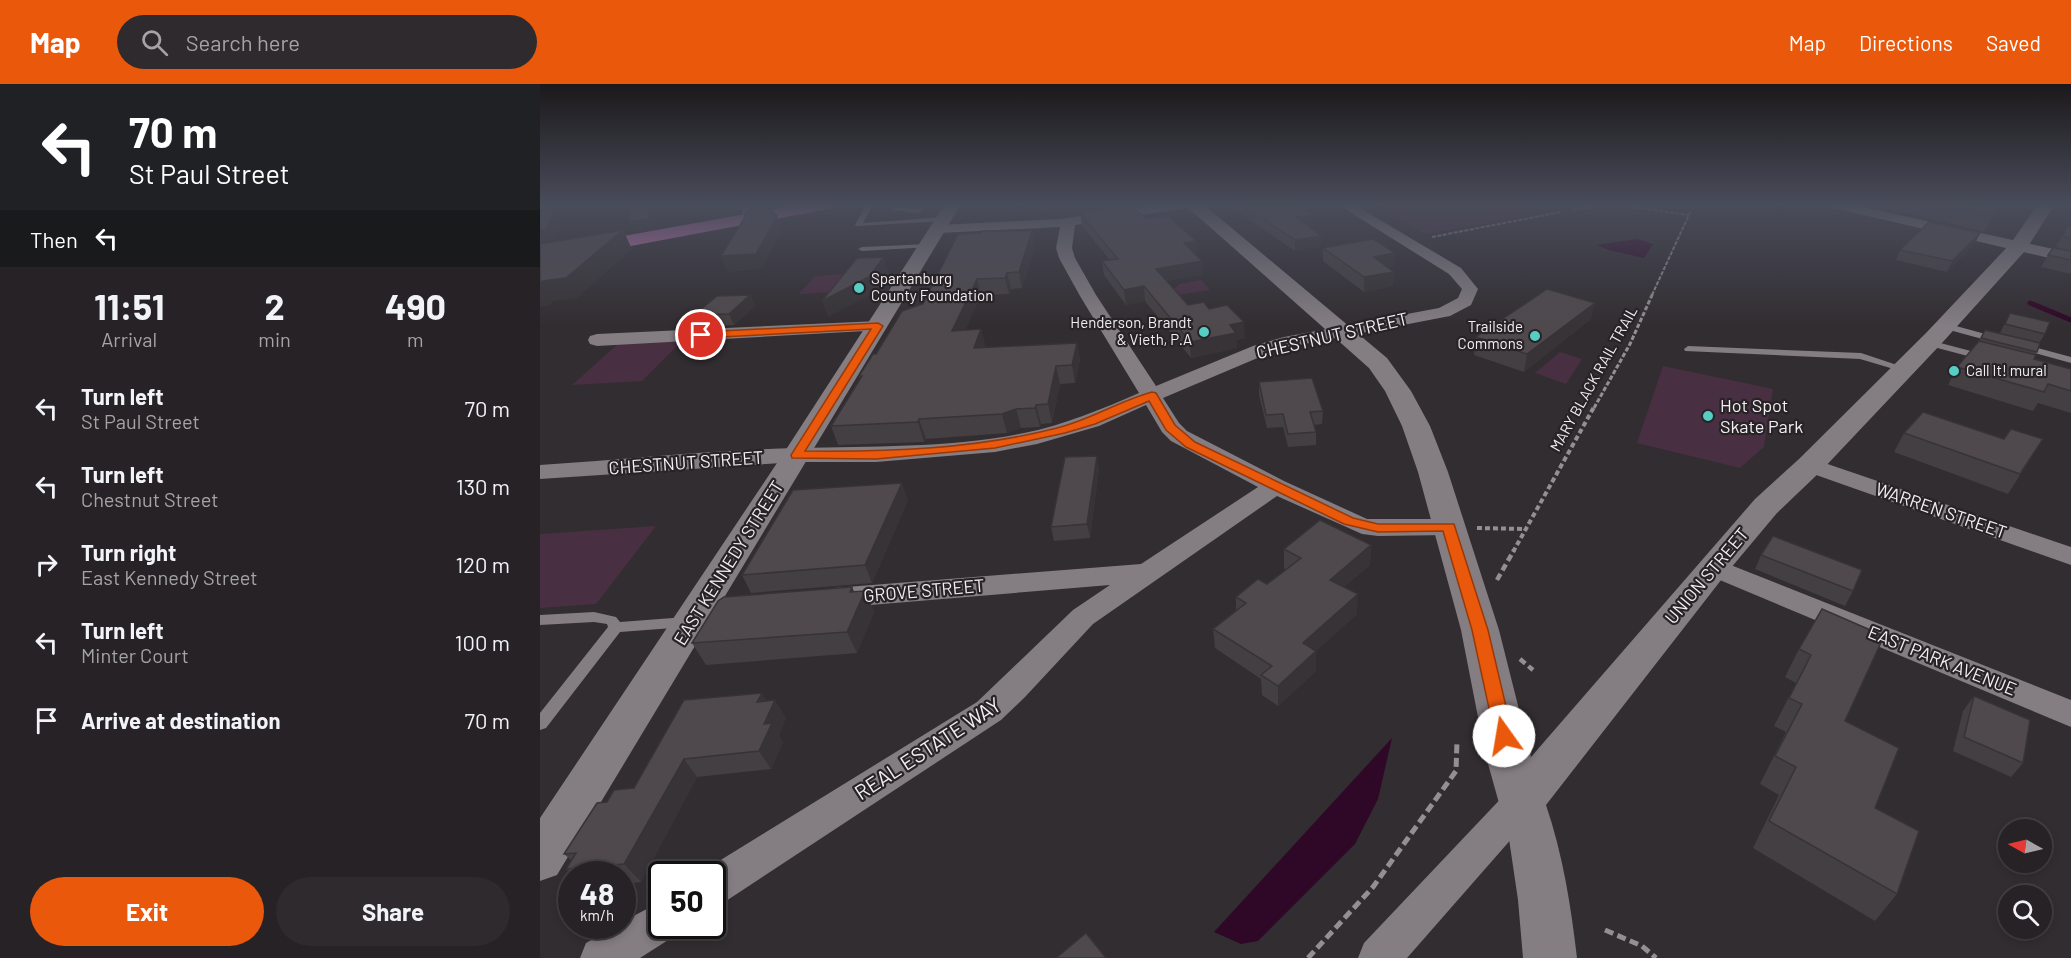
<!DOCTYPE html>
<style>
body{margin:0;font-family:Barlow,sans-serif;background:#2e2a2d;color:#f1f3f6;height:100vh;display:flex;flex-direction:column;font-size:22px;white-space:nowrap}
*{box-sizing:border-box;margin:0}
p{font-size:20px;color:#a4a4a7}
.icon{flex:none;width:33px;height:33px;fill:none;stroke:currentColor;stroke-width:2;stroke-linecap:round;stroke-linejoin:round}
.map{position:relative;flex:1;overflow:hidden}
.drawer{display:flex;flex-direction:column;background:#262225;width:540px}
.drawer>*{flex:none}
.hud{background:#202124;color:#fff;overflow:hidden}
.needle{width:39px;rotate:278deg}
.tools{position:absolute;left:1458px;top:735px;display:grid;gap:12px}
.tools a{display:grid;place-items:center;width:54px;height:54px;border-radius:50%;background:#262225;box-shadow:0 3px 9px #0003,0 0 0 2px #423f42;font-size:30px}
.speed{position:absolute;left:18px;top:777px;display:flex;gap:12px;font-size:30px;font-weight:700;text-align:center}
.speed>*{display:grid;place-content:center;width:78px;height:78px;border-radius:50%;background:#262225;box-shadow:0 3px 9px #0003,0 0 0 2px #423f42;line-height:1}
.speed small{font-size:15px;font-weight:400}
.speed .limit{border:3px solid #111;border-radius:9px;background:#fff;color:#111}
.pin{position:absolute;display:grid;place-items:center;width:51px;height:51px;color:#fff;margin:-26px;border:3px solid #fff;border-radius:50%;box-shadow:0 2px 6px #0007}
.me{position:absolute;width:66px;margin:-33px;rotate:347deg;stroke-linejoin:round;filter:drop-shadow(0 0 4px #0008)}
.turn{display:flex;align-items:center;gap:21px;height:126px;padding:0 30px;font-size:27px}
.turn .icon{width:78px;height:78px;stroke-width:2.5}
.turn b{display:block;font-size:42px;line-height:51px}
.then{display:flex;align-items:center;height:57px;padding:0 30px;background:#0003;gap:12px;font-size:22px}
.eta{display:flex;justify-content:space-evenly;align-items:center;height:102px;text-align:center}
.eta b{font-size:36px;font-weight:700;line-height:42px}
.action{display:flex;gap:12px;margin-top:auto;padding:12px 30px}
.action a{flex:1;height:69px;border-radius:36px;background:#ea580c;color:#fff;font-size:24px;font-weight:700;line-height:69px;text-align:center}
.action a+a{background:#2e2a2d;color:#f1f3f6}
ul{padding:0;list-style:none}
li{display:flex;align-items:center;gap:18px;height:78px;padding:0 30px}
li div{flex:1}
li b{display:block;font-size:22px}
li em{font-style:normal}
header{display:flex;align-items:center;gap:36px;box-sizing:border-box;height:84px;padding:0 30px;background:#ea580c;color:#fff}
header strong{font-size:28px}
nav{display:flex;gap:33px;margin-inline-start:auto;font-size:21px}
.search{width:420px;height:54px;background:#2e2a2d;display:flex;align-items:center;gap:15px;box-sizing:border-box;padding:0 21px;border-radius:33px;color:#a4a4a7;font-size:22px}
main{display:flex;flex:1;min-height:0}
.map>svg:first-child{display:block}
.green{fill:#492f42}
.water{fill:#2f0727}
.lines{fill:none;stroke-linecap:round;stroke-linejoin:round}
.stream{stroke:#2f0727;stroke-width:5}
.path-far4{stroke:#938f92;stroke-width:2;stroke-dasharray:4 1.5;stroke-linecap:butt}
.path-far3{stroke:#938f92;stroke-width:3;stroke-dasharray:4.5 2;stroke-linecap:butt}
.path-far2{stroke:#938f92;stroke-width:4;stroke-dasharray:5 3;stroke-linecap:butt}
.path-far1{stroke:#938f92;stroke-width:4.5;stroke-dasharray:7 4;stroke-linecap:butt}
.path{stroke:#938f92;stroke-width:5;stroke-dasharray:9 4.5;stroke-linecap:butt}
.service{fill:#847d82;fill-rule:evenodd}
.minor{fill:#847d82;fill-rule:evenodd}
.tertiary{fill:#847d82;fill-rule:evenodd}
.secondary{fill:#847d82;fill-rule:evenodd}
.trunk{fill:#c874b4;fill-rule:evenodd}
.wall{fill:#443f42}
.shaded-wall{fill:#373336}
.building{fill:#4f494d;stroke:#373336;stroke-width:1.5}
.route{fill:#ea580c;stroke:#983908;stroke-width:1.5}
.poi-dot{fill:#56cec3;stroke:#282327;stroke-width:2}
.labels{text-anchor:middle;stroke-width:4.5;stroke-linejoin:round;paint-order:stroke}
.far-poi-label{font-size:15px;fill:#f2eef1;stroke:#282327;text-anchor:start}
.far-street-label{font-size:15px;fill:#f2eef1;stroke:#282327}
.street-label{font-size:18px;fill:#f2eef1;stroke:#282327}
.poi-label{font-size:18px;fill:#f2eef1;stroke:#282327;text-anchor:start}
.near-street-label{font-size:21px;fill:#f2eef1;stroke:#282327}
</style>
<header>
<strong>Map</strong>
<div class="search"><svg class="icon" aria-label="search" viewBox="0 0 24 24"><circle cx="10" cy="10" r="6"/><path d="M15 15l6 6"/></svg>Search here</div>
<nav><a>Map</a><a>Directions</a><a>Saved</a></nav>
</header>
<main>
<section class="drawer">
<div class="hud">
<div class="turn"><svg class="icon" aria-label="left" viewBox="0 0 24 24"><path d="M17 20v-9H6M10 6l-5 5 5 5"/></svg><div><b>70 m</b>St Paul Street</div></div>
<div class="then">Then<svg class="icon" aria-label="left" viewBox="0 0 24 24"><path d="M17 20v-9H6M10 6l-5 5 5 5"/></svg></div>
</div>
<div class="eta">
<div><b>11:51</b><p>Arrival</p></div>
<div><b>2</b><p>min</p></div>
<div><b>490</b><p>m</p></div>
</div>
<ul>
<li><svg class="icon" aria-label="left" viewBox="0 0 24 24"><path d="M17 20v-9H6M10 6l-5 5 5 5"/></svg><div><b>Turn left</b><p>St Paul Street</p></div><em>70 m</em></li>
<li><svg class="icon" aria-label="left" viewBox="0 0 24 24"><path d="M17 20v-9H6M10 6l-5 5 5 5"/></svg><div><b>Turn left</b><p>Chestnut Street</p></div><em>130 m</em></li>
<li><svg class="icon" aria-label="right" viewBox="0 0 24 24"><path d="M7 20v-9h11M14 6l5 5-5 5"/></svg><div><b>Turn right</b><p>East Kennedy Street</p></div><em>120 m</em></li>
<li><svg class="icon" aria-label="left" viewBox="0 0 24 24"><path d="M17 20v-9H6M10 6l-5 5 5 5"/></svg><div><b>Turn left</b><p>Minter Court</p></div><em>100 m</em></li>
<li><svg class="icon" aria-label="arrive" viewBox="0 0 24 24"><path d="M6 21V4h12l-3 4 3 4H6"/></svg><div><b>Arrive at destination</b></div><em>70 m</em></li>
</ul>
<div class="action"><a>Exit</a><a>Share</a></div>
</section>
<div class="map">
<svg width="1531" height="874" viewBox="0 0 1531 874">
<rect width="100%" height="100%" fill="#322d31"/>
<g class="green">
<path d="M833 120H981L1000 129 885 150Z"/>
<path d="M322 189 294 208 259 210 275 192Z"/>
<path d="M661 196 670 206 639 211 634 205 639 200Z"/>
<path d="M142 257 102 297 32 301 78 260Z"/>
<path d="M1020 268 1042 275 1026 300 995 289Z"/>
<path d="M1123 282 1233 305 1224 363 1200 384 1097 359Z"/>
<path d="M116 442 56 520 0 524V450Z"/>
</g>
<g class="water">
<path d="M1097 155 1113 160 1104 174 1069 166 1057 161Z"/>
<path d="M852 654 838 715 815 760 718 857 701 860 674 848Z"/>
</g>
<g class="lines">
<path class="stream" d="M1490 219 1531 236"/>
<g class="path-far4">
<path d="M1070 120 1149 131"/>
<path d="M148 123 156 122"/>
<path d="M1033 126 1068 120"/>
<path d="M892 153 1021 128"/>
<path d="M1112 211 1154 120"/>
</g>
<path class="path-far3" d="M1054 324 1090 260 1113 209"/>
<g class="path-far2">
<path d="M937 444 984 445"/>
<path d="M973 468 1054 323"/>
</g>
<g class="path-far1">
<path d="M957 496 974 466"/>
<path d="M980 575 993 586"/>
</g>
<g class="path">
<path d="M1065 846 1102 862 1116 874"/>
<path d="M768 874 833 803 916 687 917 657"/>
</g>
<g class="service">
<path d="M202 120H208L209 131 200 139H196V137L203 130Z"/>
<path d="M327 120H333L323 139 405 133 408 135 405 137 316 142 315 141Z"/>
<path d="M355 120H361L359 123 377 125 381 121 386 122 379 129 352 126Z"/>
<path d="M388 160 390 161V163L322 167 318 165 322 163Z"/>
<path d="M1405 239 1460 254 1461 256 1457 259 1402 244 1401 242Z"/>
<path d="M1389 256 1446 271 1448 273 1443 276 1386 261 1385 259Z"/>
<path d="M1483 260 1531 273V279L1480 265V261Z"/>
<path d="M1148 262 1321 269 1369 285 1364 288 1320 275 1145 267 1144 265Z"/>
<path d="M54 528 76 533 80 538 146 533 151 535 153 538 151 541 146 543 80 548 6 644 0 646V629L68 543 67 540 54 538 0 541V531Z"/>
</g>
<g class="minor">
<path d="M622 120H655L648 124 535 141 532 164 535 174 556 211 616 302 713 262 744 253 899 224 918 214 922 205 909 190 797 120H813L921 184 938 205 931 221 910 232 754 262 727 270 623 314 639 339 647 347 744 397 827 435H909L918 437 922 443 918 449 909 451 838 452 822 450 737 412 553 540 485 613 461 636 186 817 172 823V790H158L437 618 533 526 570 501 294 524 284 521 280 514 284 507 294 504 601 480 718 403 631 357 622 348 606 321 559 342 497 360 455 368 336 378H257L0 395V381C86 375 172 366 258 364 333 362 410 364 484 349 524 341 562 325 599 309L540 212 519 174 516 164 520 143 399 149 392 145 399 141 520 135Z"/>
<path d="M1292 120H1310L1531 169V179L1298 125 1293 124Z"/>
<path d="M338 237 344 238 347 242 344 246 57 262 50 260 48 256 50 252 57 250Z"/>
<path d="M1270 374 1531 463V481L1262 386 1258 381 1262 376Z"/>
<path d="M1173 474 1531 616V643L1163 489 1159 483 1163 477Z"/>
<path d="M982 701 995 706 1000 717 995 728 867 874H818L824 859 969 706Z"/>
<path d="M122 817V842H141L136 851 100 874H40L46 859 76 842H82V838Z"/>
</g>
<path class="tertiary" d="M405 120H421L17 791 0 797V734L247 364Z"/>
<path class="secondary" d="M644 120H663L847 274 871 307 890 342 908 388 959 546 991 673 1215 415 1259 375 1386 249 1471 159 1498 120H1515L1485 167 1402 259 1281 387 1237 429 1185 491 1006 721C1023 771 1031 822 1037 874H983L978 816 969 755 945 669 921 546 878 388 862 342 845 307 829 284Z"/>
<path class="trunk" d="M262 120H297L294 124 288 125 0 179V167Z"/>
</g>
<g class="wall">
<path d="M501 120H514L509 131Z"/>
<path d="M524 120H582V123L656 157 657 171H656L662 177 663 191 627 197 648 221 669 225 705 254 697 256V264L651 274 605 217 586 221 564 191 562 177 570 176 542 142 540 130 533 131Z"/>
<path d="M695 120H758L774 140 767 141 781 152V162L755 167 697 127V121Z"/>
<path d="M1346 120H1457L1453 125H1457L1448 143 1444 148 1344 124Z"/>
<path d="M1531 143V167L1515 163 1522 152Z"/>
<path d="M492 147 495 162 482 204 471 205 469 210 441 211 425 246 441 245 445 264 537 259 540 276 535 299 520 300 512 339 501 340 500 343 481 344 467 349 386 355 384 358 298 361 291 342 320 295 319 292 336 270 383 220Z"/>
<path d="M1440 149 1435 159 1407 188 1356 176 1360 166Z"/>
<path d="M783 164 855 169 854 182 848 184 854 188 853 202 824 208 783 177Z"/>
<path d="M1531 167V190L1501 183 1508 171Z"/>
<path d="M210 211 215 222 194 241 160 242 154 231Z"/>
<path d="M1470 229 1505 250 1499 259H1500L1495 271 1494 275 1531 285V329L1498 319 1493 327 1408 301 1417 283 1439 257 1445 246 1460 249Z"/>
<path d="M1051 235 984 288 934 271 936 253Z"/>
<path d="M719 298 783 327 782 340 774 341 776 348V361L748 363 743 343 727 344 719 311Z"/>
<path d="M1364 349 1464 355H1503L1468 410 1354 368Z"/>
<path d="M559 385 550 454 514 457 511 443Z"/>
<path d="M368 416 332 499 211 509 202 491Z"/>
<path d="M831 461 830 481 804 503 817 530 776 567V587L738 622 722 611 721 595 675 564 673 545 696 527V513L727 500 746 486 744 484V465Z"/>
<path d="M1221 471 1313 507 1305 522 1215 485Z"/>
<path d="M312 503 314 508 325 507 334 528 317 569 166 581 152 559Z"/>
<path d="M1282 525 1305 637 1335 724 1357 810 1335 837 1213 764 1239 711 1220 700 1246 648 1234 642 1256 599 1245 593 1259 565Z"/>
<path d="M222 609 226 617 246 634 239 651 243 658 231 685 157 693 101 798 82 800V790L32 791 26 785 31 776 24 770 67 718 94 704Z"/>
<path d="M1434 612 1483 679 1471 693 1413 667 1423 627Z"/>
</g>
<g class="shaded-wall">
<path d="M16 120H28L14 159 0 161V146Z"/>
<path d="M110 120 114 128V144L94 148 89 138Z"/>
<path d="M211 120H220L222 125 214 126Z"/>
<path d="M510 120H514L509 131 508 124Z"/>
<path d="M548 120H582V124L533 131 531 122Z"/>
<path d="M1452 120H1457L1450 129 1449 124Z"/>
<path d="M1457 125 1448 143 1444 148 1453 130Z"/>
<path d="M774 131V140L756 143V133Z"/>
<path d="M237 132 242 147 222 185 188 188 181 172Z"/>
<path d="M83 146 92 165 37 214 14 217 8 222 0 223V199Z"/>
<path d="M492 147 495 162 482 204 479 188Z"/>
<path d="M1440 149 1435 159 1407 188 1412 177Z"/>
<path d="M781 152V162L755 167V156Z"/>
<path d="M656 157 657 171 645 173 644 159Z"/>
<path d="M855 169 854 182 833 186 834 173Z"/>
<path d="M344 173 349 188 334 209 288 233 282 217Z"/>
<path d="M662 177 663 191 617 199 616 185Z"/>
<path d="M854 188 853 202 824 208V193Z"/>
<path d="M467 189 471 205 469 210 465 194Z"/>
<path d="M437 195 441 211 417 265 412 247Z"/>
<path d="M604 202 605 217 586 221 584 206Z"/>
<path d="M210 211 215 222 194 241 189 230Z"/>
<path d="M1055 219 1051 235 984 288 987 270Z"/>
<path d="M704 238 705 254 697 256V264L651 274 650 258 690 241Z"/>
<path d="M441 245 446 263 439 282 434 264Z"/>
<path d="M537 259 540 276 535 299 532 281Z"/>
<path d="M516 282 520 300 512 339 508 320Z"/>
<path d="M496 321 501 340 500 343 495 324Z"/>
<path d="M476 325 481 344 467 349 462 330Z"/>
<path d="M379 335 386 355 384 358 378 338Z"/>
<path d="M557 372 559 385 550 454 547 440Z"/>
<path d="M362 399 368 416 332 499 325 481Z"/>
<path d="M831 461 830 481 790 515V496Z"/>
<path d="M312 503 319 519 325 507 334 528 317 569 307 548 310 508Z"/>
<path d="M818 510 817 530 763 579V559Z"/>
<path d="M776 567V587L738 622V602Z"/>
<path d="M222 609 231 624 235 616 246 634 239 651 243 658 231 685 219 667 224 640 217 618Z"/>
<path d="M144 675 157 693 101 798 84 780Z"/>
</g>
<g class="building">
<path d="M0 120H16L6 146H0Z"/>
<path d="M104 120H109V135L89 138 90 122Z"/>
<path d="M529 120H548L531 122Z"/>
<path d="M700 120H758L774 131 756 133 781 152 755 156Z"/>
<path d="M1408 120H1452L1449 124 1457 125 1453 130Z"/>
<path d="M592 122 606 135 628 132 656 157 644 159 662 177 616 185 648 221 664 218 669 225 687 221 704 238 690 241 696 249 650 258 604 202 584 206 562 177 578 175 540 129Z"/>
<path d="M228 123 237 132 216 170 181 172 204 135 206 127Z"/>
<path d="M1389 138 1440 149 1412 177 1360 166Z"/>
<path d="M1528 142 1531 143V154L1522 152Z"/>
<path d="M83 146 26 194 3 197 0 199V160Z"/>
<path d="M442 147H492L479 188 467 189 465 194 437 195 412 247 441 245 434 264 537 259 532 281 516 282 508 320 496 321 495 324 476 325 462 330 379 335 378 338 291 342 322 292H319L333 270H336L362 227 383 220 418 150 441 149Z"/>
<path d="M833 155 855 169 834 173 854 188 824 193 783 164Z"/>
<path d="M1513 164 1531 167V176L1508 171Z"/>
<path d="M344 173 329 193 282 217 317 174Z"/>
<path d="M1007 205 1055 219 987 270 936 253Z"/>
<path d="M210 211 189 230 154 231 177 212Z"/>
<path d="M1470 229 1510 238 1505 250 1465 240Z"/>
<path d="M1445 246 1500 259 1497 268 1441 254Z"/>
<path d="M1439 257 1496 271 1494 275 1531 285V307L1508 300 1504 308 1417 283Z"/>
<path d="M772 294 783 327 770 328 776 348 748 350 743 330 726 331 719 298Z"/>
<path d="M1383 328 1464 355 1471 345 1503 355 1480 390 1364 349Z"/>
<path d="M557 372 547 440 511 443 525 373Z"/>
<path d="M362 399 325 481 202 491 253 406Z"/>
<path d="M780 436 831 461 790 496 818 510 763 559 776 567 738 602 721 591 732 582 673 545 706 519 696 513 718 495 727 500 761 474 744 465Z"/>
<path d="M1233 452 1322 486 1313 507 1221 471Z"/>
<path d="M312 503 310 508 325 507 307 548 152 559 178 517 184 513Z"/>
<path d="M1282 525 1344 552 1305 637 1359 664 1335 724 1379 747 1357 810 1229 737 1256 683 1235 672 1262 620 1249 614 1271 571 1259 565Z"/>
<path d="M222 609 217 618 235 616 224 640 232 639 219 667 144 675 84 780 26 785 36 769 24 770 57 719 67 718 74 706 94 704 144 616Z"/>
<path d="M1434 612 1490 636 1483 679 1424 653Z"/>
<path d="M546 849 566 874H516Z"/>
</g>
<linearGradient id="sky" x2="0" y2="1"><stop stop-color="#1c191b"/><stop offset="0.5" stop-color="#494c5a"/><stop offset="1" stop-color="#494c5a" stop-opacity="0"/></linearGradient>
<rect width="1531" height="242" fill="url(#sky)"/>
<path class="route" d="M338 239 343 242 265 367C349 368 435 365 517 344 550 336 579 317 612 308L616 309 635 341 655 358 813 434 838 440H914L948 546 973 652 970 658 964 660 958 658 955 652 932 546 903 447 838 448 804 440 646 363 626 346 609 317 555 340 525 349 455 364 336 375 252 374 251 371 331 245 161 254 156 251 161 248Z"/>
<g class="poi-dot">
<circle cx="319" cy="204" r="6"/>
<circle cx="664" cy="248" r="6"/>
<circle cx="995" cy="252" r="6"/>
<circle cx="1414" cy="287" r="6"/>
<circle cx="1168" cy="332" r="6"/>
</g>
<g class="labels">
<g class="far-poi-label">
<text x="331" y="200">Spartanburg<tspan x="331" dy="17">County Foundation</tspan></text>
<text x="652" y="244" text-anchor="end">Henderson, Brandt<tspan x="652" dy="17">&amp; Vieth, P.A</tspan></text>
<text x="983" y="248" text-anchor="end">Trailside<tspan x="983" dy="17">Commons</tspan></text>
<text x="1426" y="292">Call It! mural</text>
</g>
<g class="far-street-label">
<text transform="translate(1054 295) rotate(-61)" y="5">MARY BLACK RAIL TRAIL</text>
</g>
<g class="street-label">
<text transform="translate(792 252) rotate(-13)" y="6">CHESTNUT STREET</text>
<text transform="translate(146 379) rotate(-4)" y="6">CHESTNUT STREET</text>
<text transform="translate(1401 427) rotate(19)" y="6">WARREN STREET</text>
<text transform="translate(189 479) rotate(-58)" y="6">EAST KENNEDY STREET</text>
<text transform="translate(1167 492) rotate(-50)" y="6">UNION STREET</text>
<text transform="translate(384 507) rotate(-5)" y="6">GROVE STREET</text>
<text transform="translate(1402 577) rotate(22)" y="6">EAST PARK AVENUE</text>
</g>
<g class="poi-label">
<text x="1180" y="328">Hot Spot<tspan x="1180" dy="21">Skate Park</tspan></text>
</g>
<g class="near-street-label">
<text transform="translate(388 665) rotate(-33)" y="7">REAL ESTATE WAY</text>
</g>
</g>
</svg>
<div class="tools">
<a><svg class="needle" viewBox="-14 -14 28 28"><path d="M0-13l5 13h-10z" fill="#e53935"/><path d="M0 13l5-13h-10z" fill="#a4a4a7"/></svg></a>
<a><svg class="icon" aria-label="search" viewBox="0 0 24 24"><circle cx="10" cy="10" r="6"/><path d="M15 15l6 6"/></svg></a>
</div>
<div class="speed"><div>48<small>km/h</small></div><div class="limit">50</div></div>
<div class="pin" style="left:161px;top:251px;background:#d93025"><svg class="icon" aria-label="arrive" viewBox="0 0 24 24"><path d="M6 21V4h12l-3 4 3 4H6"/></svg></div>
<svg class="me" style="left:964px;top:652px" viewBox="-20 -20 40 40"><circle r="19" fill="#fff"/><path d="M0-13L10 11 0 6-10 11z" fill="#ea580c"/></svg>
</div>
</main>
